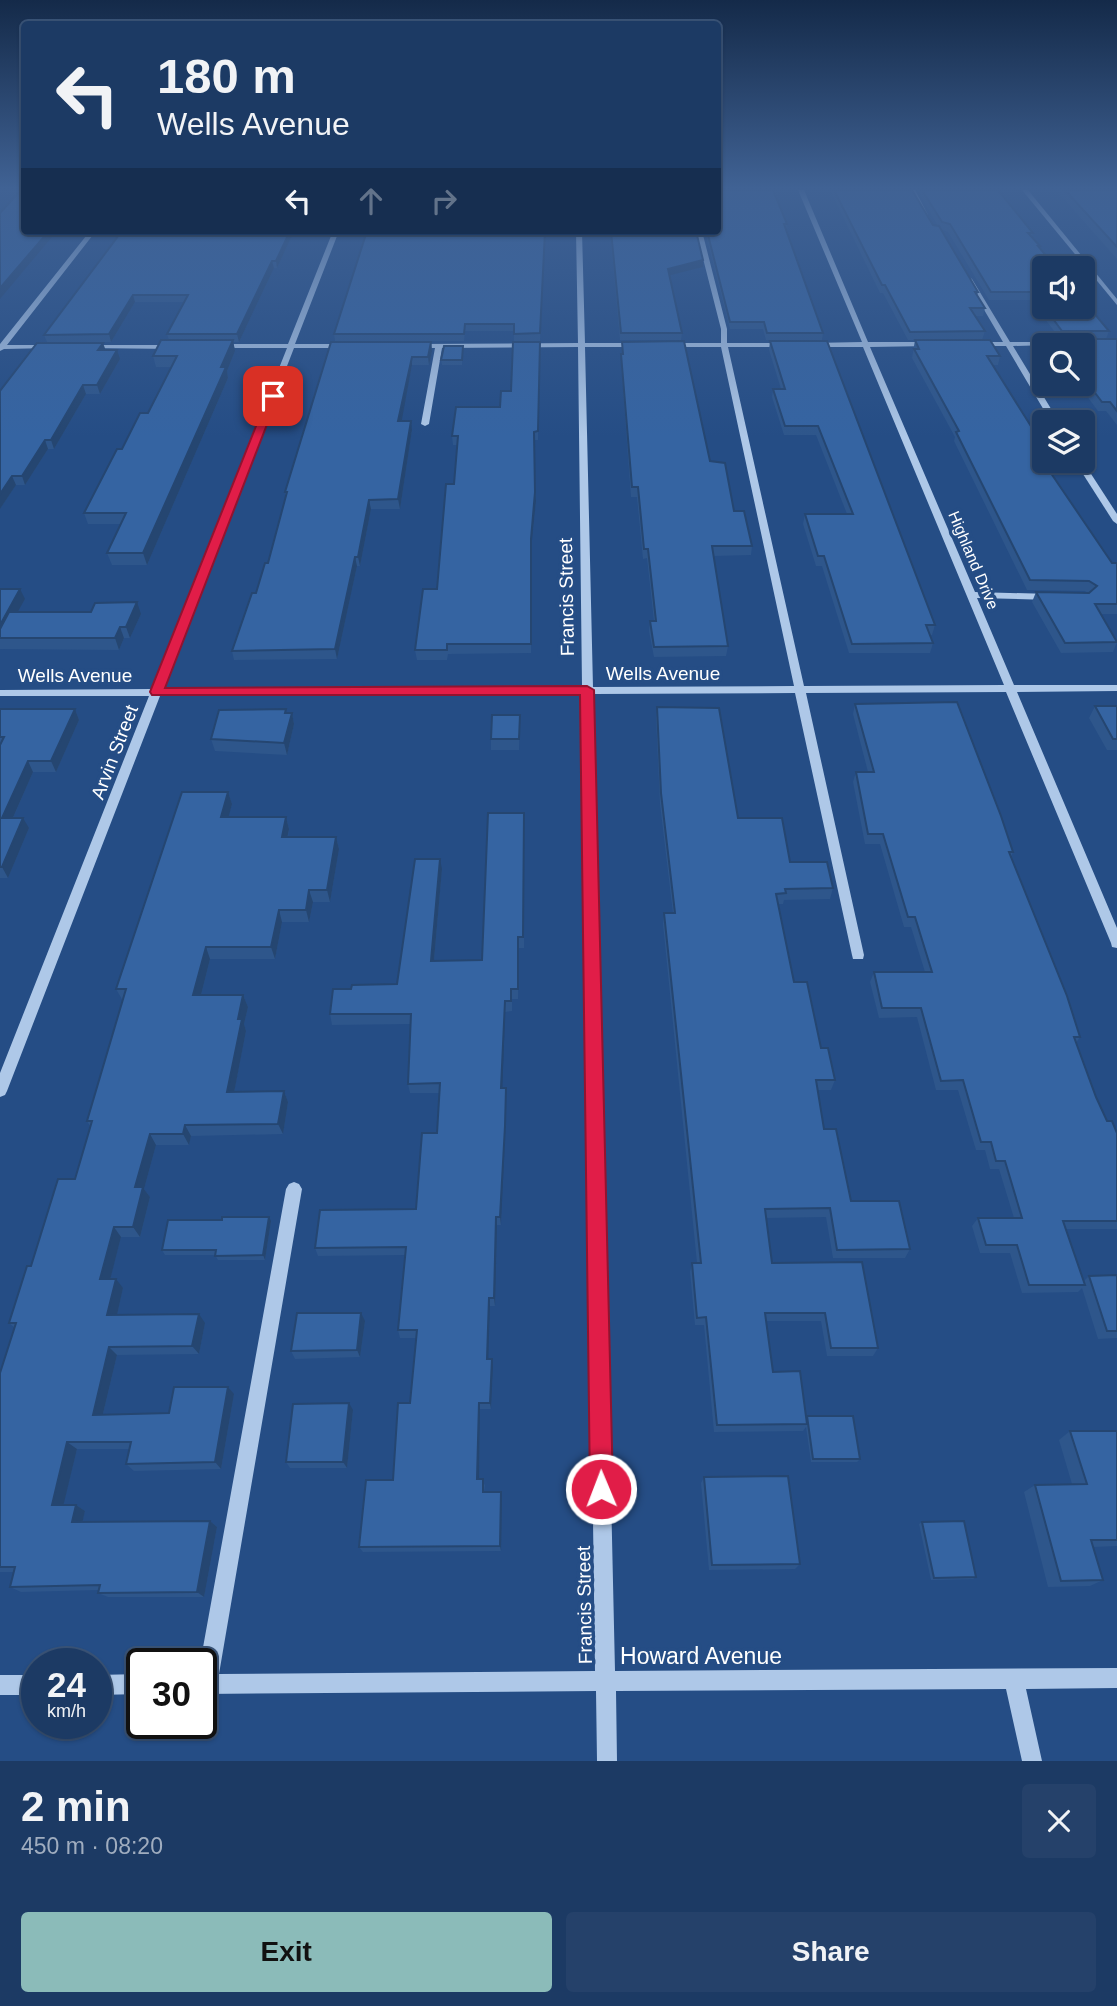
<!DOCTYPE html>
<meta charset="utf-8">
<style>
body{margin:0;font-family:Arial,sans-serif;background:#25416a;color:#f1f3f6;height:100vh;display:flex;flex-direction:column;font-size:26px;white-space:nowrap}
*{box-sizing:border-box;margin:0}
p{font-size:23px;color:#a0adbf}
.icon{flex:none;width:38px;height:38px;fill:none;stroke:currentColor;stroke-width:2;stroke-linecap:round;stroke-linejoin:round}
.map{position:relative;height:1761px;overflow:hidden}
.details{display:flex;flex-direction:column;background:#1c3a64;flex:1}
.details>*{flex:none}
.hud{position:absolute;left:21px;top:21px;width:700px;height:214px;border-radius:7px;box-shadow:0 2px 5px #0004,0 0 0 2px #3a5478;background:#1c3a64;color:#f1f3f6;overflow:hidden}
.fabs{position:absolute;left:1032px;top:256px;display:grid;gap:14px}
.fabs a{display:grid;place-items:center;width:63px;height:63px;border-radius:7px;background:#1c3a64;box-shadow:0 2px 5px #0004,0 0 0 2px #3a5478;font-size:35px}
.speed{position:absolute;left:21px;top:1648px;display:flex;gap:14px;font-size:35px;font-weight:700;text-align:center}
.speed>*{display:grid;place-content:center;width:91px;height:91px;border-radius:50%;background:#1c3a64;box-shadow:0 2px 5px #0004,0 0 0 2px #3a5478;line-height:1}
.speed small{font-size:18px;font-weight:400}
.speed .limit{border:4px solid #111;border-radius:10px;background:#fff;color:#111}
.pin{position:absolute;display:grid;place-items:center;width:60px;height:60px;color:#fff;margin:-30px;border-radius:14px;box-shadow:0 4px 10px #0006}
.me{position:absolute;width:77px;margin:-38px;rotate:359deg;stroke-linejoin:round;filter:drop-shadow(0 0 5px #0008)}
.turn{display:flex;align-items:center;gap:24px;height:147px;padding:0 21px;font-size:32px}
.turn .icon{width:91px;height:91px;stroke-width:2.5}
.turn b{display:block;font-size:49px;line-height:60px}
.lanes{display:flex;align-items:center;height:66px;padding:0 21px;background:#0003;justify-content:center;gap:35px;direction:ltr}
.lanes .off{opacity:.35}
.round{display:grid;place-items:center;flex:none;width:74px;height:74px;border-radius:7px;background:#25416a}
.headline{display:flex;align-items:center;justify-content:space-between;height:119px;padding:0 21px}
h1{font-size:42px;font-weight:600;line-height:52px}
.action{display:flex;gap:14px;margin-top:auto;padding:14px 21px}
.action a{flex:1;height:80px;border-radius:7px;background:#8bbbb9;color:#111;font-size:28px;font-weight:600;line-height:80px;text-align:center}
.action a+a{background:#25416a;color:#f1f3f6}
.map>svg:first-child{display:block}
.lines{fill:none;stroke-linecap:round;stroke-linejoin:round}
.minor{fill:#aec8e8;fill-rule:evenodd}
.wall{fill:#2e568b}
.shaded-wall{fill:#254671}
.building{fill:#3564a2;stroke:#254671;stroke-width:2}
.route{fill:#e11d48;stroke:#92132f;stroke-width:2}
.labels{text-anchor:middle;stroke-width:7;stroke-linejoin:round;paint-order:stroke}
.far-street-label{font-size:16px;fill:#fff;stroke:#254d85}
.street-label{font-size:19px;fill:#fff;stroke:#254d85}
.near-street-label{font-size:23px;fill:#fff;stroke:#254d85}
</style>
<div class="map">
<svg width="1117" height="1761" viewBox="0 0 1117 1761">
<rect width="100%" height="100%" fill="#254d85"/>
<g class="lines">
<g class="minor">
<path d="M798 190H804L868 342H931L934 344 931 346 870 347 975 592 1051 594 1056 597 1051 600 977 598 1014 685H1117V691L1017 692 1117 928V948L1112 947 1111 943 1006 692 806 693 864 955 863 959H853L852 955 795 693 593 694 615 1671 1117 1668V1688L1026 1689 1042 1761H1022L1006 1689 616 1691 617 1761H597L596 1691 201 1694 200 1664 286 1189 289 1184 294 1182 299 1184 302 1189 219 1674 595 1671 582 694 160 696 7 1091 5 1095 0 1097V1073L149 696H0V690L152 689 287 348H217L214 346 217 344H288L333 231H339L295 344H346L349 346 346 348H294L162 689 582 687 578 347 442 348 429 424 425 426 421 424 435 348H417L414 346 417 344 578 343 576 231H582L585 343H637L640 345 637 347H585L593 687 794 686 721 347H669L666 345 669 343H721V329L696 231H702L727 329V343H784L787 345 784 347H728L804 686 1004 685 863 347H812L809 345 812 343 862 342Z"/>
<path d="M909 190H915L928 215H924Z"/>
<path d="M1022 190H1028L1117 299V305Z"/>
<path d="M90 231H96L7 345H49L53 347 51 348 4 349 0 351V344Z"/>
<path d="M969 277 972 279 1010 342H1081L1084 344 1013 346 1059 422H1051L1006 346H977L974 344 977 342H1003L966 279Z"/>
<path d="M88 345H175L179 347 175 349 86 348 84 347Z"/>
<path d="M1074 460H1082L1117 514V524L1113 521Z"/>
<path d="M142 1674V1694L96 1695V1675Z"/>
<rect x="0" y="1675" width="37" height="20"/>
</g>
</g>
<g class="wall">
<path d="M830 190H912L933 225 938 226 917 190H998L1033 233 1032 237 1040 246V249L1109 331 1106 339H1117V425L1106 411H1098L1077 383H1083V345H1067L1069 339H1060L1031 300H989L948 232 942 230 978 292 977 296 985 308 983 316H975L985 331 982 340H908L883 293H880Z"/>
<path d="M1056 190H1117V259Z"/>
<path d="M787 224 786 230 823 333 822 340H766L763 329H730L705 231H718Z"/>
<path d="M122 231H294L277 268H274L239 342H233L235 351 227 371 228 378 147 565H112L107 553 121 524H88L84 513 122 449 148 413 171 367H156L153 356 169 340 167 334 184 302H135L111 342H47L44 335Z"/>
<path d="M545 231 540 341H514V331H465L464 341H335L334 334Z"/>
<path d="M610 231H696L703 267 669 275 682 333 681 340H620Z"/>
<path d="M915 340 1000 356 998 365H992L1049 460 1047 467 1112 563H1117V614H1101L1117 642 1113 652 1061 653 1032 602 1036 592 1087 593 1085 591 1027 590 954 441 955 437 912 358Z"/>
<path d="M770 341 935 625 932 635H930L933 643 930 653H849L822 566H816L803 524 805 514H847L816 435H784L772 397 773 389H781L769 350Z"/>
<path d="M331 342H431L432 351 429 365H412L401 421 412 430 400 509H371L360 566H357L337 659 234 660 232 651 268 563 286 498 285 492Z"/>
<path d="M540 342 538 440H534L536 501 531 549V653L448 654 447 660H417L415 650 437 589 454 484 457 445H453L452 436 500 407Z"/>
<path d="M622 342 710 461 752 546 751 555 714 556 728 646 726 656 654 657 649 631 650 621H654L647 558 643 559 637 497H631L621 363V354H622Z"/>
<path d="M463 346 462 365H442L441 360Z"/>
<path d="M105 350 120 359 100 394H86L54 449H48L25 485H16L0 509V391Z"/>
<path d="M0 589 25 599 17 612 141 614 130 638H124L119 650 0 649Z"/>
<path d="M855 704 1013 852 1011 857 1080 1037 1076 1043 1096 1097 1107 1121 1117 1133V1229H1066L1084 1281 1089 1276 1117 1275V1338L1098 1339 1082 1288 1078 1292 1022 1293 1010 1253H980L972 1226 978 1218H1014L999 1169H990L985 1150H976L958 1090H936L917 1017 879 1018 870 982 874 972H925L911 927H904L880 844H865L853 782 856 772H868L853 714Z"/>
<path d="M1095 706H1117V750H1107L1089 718Z"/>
<path d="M657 707 738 818 790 862 833 888 830 899 784 900 783 904H778L794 982 835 1080 831 1090H817L824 1129 851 1201 910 1249 905 1258H833L826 1217 766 1218 772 1263 878 1348 873 1356H827L821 1321H766L773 1372 806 1417 860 1459 857 1462H811L806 1427 803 1431 714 1432 704 1325H695L690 1272 692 1263H697L663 924 664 913H673L660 804 656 718Z"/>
<path d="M0 709H75L79 720 56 772H33L13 818 29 828 8 878H0Z"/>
<path d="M287 713H292L294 724 287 755 215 751 211 739Z"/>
<path d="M520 715 519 750H491V739Z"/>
<path d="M228 792 232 804 228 817H286L289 829 288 837H336L339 849 330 902H313L309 922H282L275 959H210L201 995H243L248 1007 244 1024 246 1031 234 1092 284 1091 288 1102 283 1134 191 1136 189 1145H156L144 1189 150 1197 140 1237H121L110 1279 123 1288 117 1315 205 1323 199 1354 117 1355 103 1414 169 1413 234 1394 221 1469 134 1471 126 1464 130 1449H77L63 1505H76L85 1511 82 1522 210 1521 217 1527 204 1597H108L98 1593 99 1590 21 1592 10 1587 14 1572H0V1373L15 1328 9 1323 31 1266 75 1179 90 1126 87 1121 123 1001 116 989Z"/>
<path d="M524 813V948H519L518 999H512V1011L505 1012 502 1088H506V1098L505 1135 501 1225H497L495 1306H490L488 1359 493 1366 491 1409H480L479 1479 485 1485 484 1492 502 1497 501 1551 363 1552 359 1547 393 1480 410 1403 416 1338H400L398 1330 405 1255 318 1256 315 1248 416 1209 437 1133 440 1093H410L408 1084 411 1024 332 1025 330 1014 351 989 397 984 442 869 434 960H482Z"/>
<path d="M271 1221 265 1260H218L215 1255H165L162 1250Z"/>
<path d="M365 1321 360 1357 295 1359 291 1351Z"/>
<path d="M353 1410 347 1468H290L286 1462Z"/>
<path d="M1070 1431H1117V1546L1093 1547 1103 1580 1090 1586 1048 1587 1024 1492 1035 1485 1072 1484 1059 1440Z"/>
<path d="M704 1477 800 1564 795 1569 709 1570 701 1483Z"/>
<path d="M922 1522 976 1577 973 1579 931 1580 919 1524Z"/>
</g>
<g class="shaded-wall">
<path d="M49 231H57L0 299V288Z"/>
<path d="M290 231H294L277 268 276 261Z"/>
<path d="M703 260V267L667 276 668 269Z"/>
<path d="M272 261 274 268 239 342 237 334Z"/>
<path d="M133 295 135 302 111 342 109 334Z"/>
<path d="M233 340 235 351 227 371 228 378 147 565 143 553Z"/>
<path d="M431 342 432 351 429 365 428 357Z"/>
<path d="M103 343 106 351 98 350Z"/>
<path d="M117 350 120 359 100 394 97 385Z"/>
<path d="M412 357V365L400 430 398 421Z"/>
<path d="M83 385 86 394 54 449 51 440Z"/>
<path d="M411 421 412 430 400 509 398 499Z"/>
<path d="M45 440 48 449 25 485 22 476Z"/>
<path d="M12 476 16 485 0 509V494Z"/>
<path d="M535 492 536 501 531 549V653V539Z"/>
<path d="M369 500 371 509 360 566 358 557Z"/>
<path d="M355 557 357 566 337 659 335 649Z"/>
<path d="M20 589 25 599 3 638H0V625Z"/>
<path d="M137 602 141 614 130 638 126 627Z"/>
<path d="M120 627 124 638 119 650 115 638Z"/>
<path d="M75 709 79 720 56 772 51 761Z"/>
<path d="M292 713 294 724 287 755 284 743Z"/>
<path d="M28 761 33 772 8 829 2 818Z"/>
<path d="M228 792 232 804 225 830 221 817Z"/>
<path d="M286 817 289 829 285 849 282 837Z"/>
<path d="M23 818 29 828 8 878 2 867Z"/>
<path d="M336 837 339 849 330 902 327 890Z"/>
<path d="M440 859 442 869 433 971 431 961Z"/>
<path d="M309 890 313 902 309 922 306 910Z"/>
<path d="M279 910 282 922 275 959 271 947Z"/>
<path d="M206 947 210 959 198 1007 193 995Z"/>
<path d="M243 995 248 1007 244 1024 246 1031 232 1103 227 1092 238 1019Z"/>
<path d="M505 1001V1012L502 1098 501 1088Z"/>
<path d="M506 1088 505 1135 501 1225 500 1217Z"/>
<path d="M284 1091 288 1102 283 1134 278 1124Z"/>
<path d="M185 1125 191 1136 189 1145 183 1134Z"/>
<path d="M150 1134 156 1145 144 1189 150 1197 140 1237 133 1227 135 1187Z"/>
<path d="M269 1217 271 1221 265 1260 263 1255Z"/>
<path d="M496 1217 497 1225 495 1306 494 1298Z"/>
<path d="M114 1227 121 1237 108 1288 100 1279Z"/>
<path d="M116 1279 123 1288 115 1324 107 1315Z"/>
<path d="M489 1298 490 1306 488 1366 487 1359Z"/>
<path d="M361 1313 365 1321 360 1357 357 1350Z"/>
<path d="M199 1314 205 1323 199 1354 192 1346Z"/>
<path d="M109 1347 117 1355 101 1422 93 1415Z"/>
<path d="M492 1359 493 1366 491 1409 490 1403Z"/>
<path d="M228 1387 234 1394 221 1469 215 1462Z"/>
<path d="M349 1403 353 1410 347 1468 343 1462Z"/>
<path d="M479 1403 480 1409 479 1485 477 1479Z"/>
<path d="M67 1442 77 1449 62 1511 52 1505Z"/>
<path d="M501 1492 502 1497 501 1551 500 1546Z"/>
<path d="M76 1505 85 1511 81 1528 72 1522Z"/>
<path d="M210 1521 217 1527 204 1597 197 1592Z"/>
</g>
<g class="building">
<path d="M21 190H24V231H49L0 288V213Z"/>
<path d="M718 190H773L787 224H784L823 333H767L764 322H730L707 231H718Z"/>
<path d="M834 190H912L933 225 939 226 978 292H975L985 308H970L985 331 910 332 885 285H882Z"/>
<path d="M922 190H998L1033 233H1028L1040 246H1038L1056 268H1045V306H1083V300L1109 331H1062L1033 292H991L950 224 942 222Z"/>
<path d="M1065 190H1117V247Z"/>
<path d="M122 231H290L276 261H272L237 334H167L188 295H133L109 334 44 335Z"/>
<path d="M367 231H545L540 333 514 334V324H465L464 334H334Z"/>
<path d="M611 231H696L703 260 668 269 682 333H621Z"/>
<path d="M1069 339H1117V411L1110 402H1102L1083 377V345H1073Z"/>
<path d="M161 340H233L221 367H226L143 553H107L126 513H84L117 449H122L140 413H148L177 356H153Z"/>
<path d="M915 340H990L1000 356H987L1044 447 1045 450V460H1042L1112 563H1117V604H1095L1117 642 1065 643 1036 592 1089 593 1097 586 1089 581 1030 580 956 432 959 431 914 349H919Z"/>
<path d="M684 341 710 461 725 463 734 511H744L752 546H712L728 646 654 647 650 621H656L648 549H644L638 487H632L621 354H623L622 342Z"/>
<path d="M770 341H827L935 625H926L933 643 852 644 824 556H818L805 514H853L818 426H785L773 389H785Z"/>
<path d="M331 342H431L428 357H412L398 421H411L398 499 369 500 358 557H355L335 649 232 651 252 593H256L265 563H268L287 492H285Z"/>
<path d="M513 342H540L538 431 534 432 535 492 531 539V644H447V650H415L423 589H437L446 484H454L458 436H452L456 407H500L501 391H511Z"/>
<path d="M37 343H103L98 350H117L97 385H83L51 440H45L22 476H12L0 494V391Z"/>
<path d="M444 346H463L462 360H441Z"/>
<path d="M0 589H20L0 625Z"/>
<path d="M137 602 126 627H120L115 638H0V629L9 612H91L95 603Z"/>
<path d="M957 702 1001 816 1013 852H1009L1067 996 1080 1037H1074L1096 1097 1107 1121H1112L1117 1133V1221H1063L1085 1285H1029L1017 1245H986L978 1218H1022L1005 1161H996L991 1142H981L963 1080 941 1081 921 1008H882L874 972H932L915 917H908L883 834H868L856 772H874L855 704Z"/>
<path d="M1095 706H1117V739H1113Z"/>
<path d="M657 707 719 708 738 818H782L790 862H827L833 888 785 889 786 893 776 894 794 982H807L821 1048H828L835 1080H816L824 1129H836L851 1201H899L910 1249 837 1250 830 1208 765 1209 772 1263 862 1262 878 1348H831L825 1313H765L773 1372 800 1371 807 1424 717 1425 706 1317 697 1318 692 1263H701L664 913H675L661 793Z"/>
<path d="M0 709H75L51 761H28L2 818H23L2 867H0V745L4 737H0Z"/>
<path d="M286 709 285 713H292L284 743 211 739 219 710Z"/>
<path d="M492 715H520L519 739H491Z"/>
<path d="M182 792H228L221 817H286L282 837H336L327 890H309L306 910H279L271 947H206L193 995H243L238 1019H242L227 1092 284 1091 278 1124 185 1125 183 1134H150L135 1187H143L133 1227H114L100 1279H116L107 1315 199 1314 192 1346 109 1347 93 1415 169 1413 174 1387H228L215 1462 126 1464 131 1442H67L52 1505H76L72 1522 210 1521 197 1592 98 1593 100 1585 10 1587 15 1567H0V1373L16 1323H9L27 1266H31L58 1179H75L92 1121H87L126 989H116Z"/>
<path d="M488 813H524L523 937H518V989H511V1001H505L501 1088H506L505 1126 500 1217H496L494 1298H489L487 1359H492L490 1403H479L477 1479H483V1492H501L500 1546 359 1547 366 1480H393L398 1403H410L417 1330H398L406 1247 315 1248 320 1210 416 1209 422 1133H437L440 1083 408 1084 411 1014H330L333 989H351L352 985 397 984 415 859H440L431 961 482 960Z"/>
<path d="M222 1217H269L263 1255 215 1256 216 1250H162L168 1220H222Z"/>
<path d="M1117 1275V1331H1107L1089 1276Z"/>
<path d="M297 1313H361L357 1350 291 1351Z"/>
<path d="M349 1403 343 1462H286L293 1404Z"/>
<path d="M807 1416H853L860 1459H813Z"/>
<path d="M1070 1431H1117V1540H1091L1103 1580 1061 1581 1035 1485 1087 1484Z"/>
<path d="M788 1476 800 1564 712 1565 704 1477Z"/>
<path d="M964 1521 976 1577 934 1578 922 1522Z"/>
</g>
<linearGradient id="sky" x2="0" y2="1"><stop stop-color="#142a49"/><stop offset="0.43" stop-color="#406294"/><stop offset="1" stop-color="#406294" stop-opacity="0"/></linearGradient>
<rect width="1117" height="437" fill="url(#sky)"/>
<path class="route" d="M273 393 278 396 165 688 587 686 594 690 613 1489 610 1497 601 1500 593 1497 590 1489 580 695H152L150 692 268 396Z"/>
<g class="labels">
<g class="far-street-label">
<text transform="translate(974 560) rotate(67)" y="6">Highland Drive</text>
</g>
<g class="street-label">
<text transform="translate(566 597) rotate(-91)" y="7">Francis Street</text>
<text x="663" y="680">Wells Avenue</text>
<text x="75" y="682">Wells Avenue</text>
<text transform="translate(114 752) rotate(-69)" y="7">Arvin Street</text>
<text transform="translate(584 1605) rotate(-91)" y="7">Francis Street</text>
</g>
<g class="near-street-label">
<text x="701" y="1664">Howard Avenue</text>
</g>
</g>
</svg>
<div class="fabs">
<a><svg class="icon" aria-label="sound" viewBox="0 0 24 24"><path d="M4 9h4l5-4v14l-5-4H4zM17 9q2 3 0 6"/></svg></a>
<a><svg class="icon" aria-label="search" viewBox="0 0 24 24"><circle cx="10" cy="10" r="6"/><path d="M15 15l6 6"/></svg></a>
<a><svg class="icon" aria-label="layers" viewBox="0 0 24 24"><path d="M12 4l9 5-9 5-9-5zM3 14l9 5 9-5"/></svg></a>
</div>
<div class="speed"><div>24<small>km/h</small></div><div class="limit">30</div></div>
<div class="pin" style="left:273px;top:396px;background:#d93025"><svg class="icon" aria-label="arrive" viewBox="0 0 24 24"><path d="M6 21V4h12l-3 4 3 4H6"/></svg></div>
<svg class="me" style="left:601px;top:1489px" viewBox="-20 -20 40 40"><circle r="17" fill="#e11d48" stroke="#fff" stroke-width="3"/><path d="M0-11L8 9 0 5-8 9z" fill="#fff"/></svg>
<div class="hud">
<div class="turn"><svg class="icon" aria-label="left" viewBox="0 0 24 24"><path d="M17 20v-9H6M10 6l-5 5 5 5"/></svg><div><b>180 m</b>Wells Avenue</div></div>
<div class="lanes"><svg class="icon" aria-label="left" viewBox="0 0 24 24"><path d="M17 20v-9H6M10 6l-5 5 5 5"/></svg><svg class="icon off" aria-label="ahead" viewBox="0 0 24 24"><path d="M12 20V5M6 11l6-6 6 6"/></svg><svg class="icon off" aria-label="right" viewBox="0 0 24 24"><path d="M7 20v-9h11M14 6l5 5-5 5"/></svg></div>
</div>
</div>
<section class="details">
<div class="headline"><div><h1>2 min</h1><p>450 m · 08:20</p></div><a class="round"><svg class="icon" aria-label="close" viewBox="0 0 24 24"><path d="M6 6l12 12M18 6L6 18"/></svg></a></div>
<div class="action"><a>Exit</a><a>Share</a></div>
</section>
